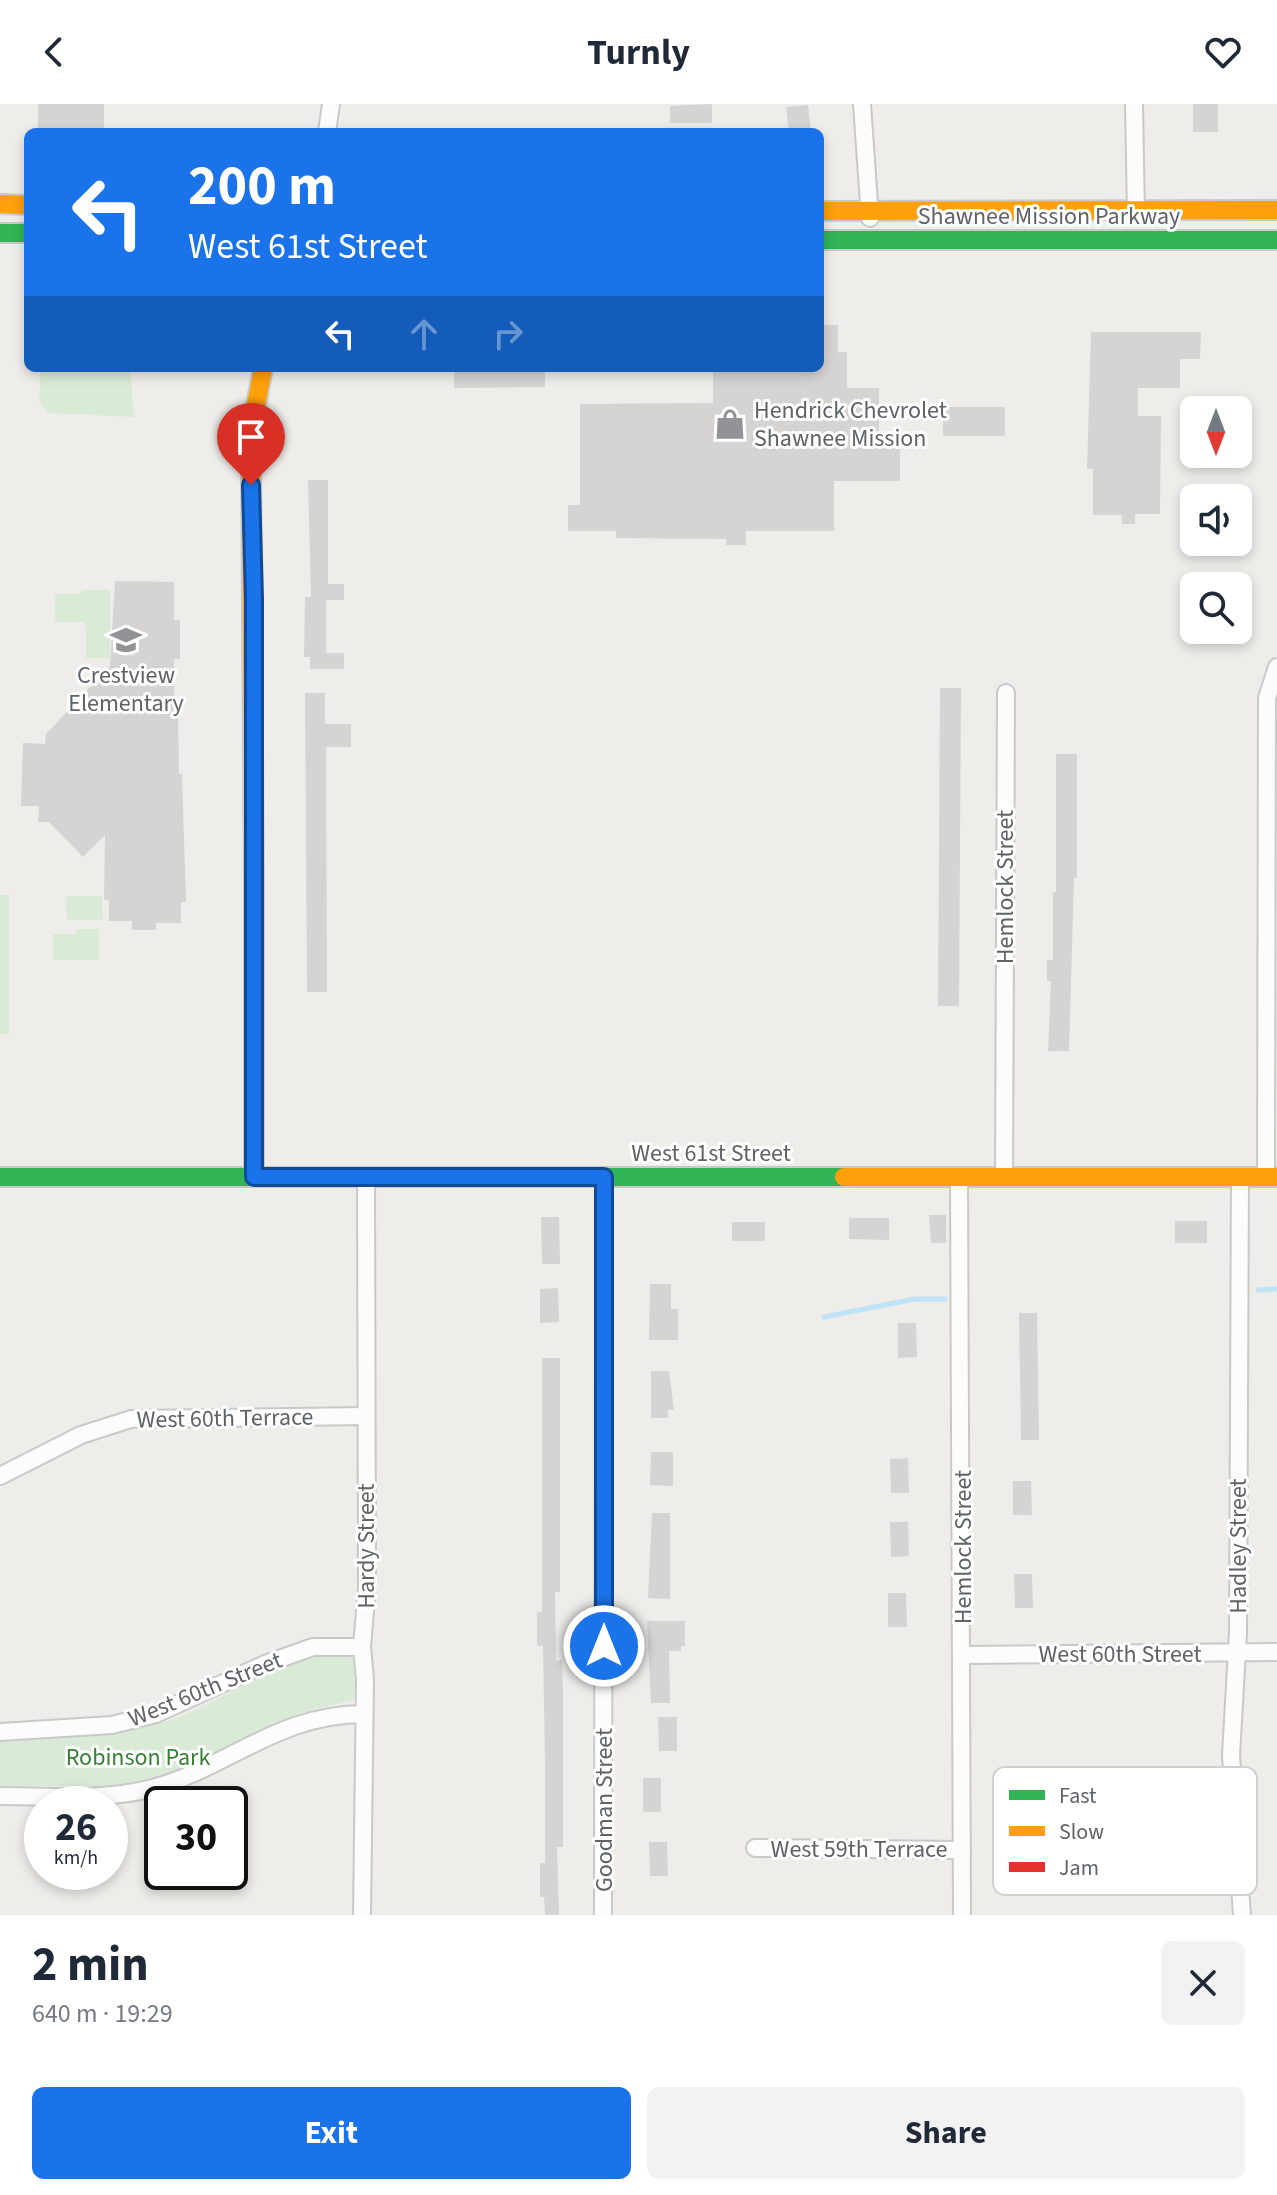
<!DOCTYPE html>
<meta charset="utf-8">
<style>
body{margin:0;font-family:"Source Sans 3",sans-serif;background:#f2f2f3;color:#1f2937;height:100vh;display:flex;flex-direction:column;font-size:30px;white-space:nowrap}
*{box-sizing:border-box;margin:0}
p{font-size:26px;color:#747a83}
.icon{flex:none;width:44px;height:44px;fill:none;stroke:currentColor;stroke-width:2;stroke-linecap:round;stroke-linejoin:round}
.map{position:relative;height:1811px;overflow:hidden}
.panel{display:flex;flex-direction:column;background:#fff;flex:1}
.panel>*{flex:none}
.guide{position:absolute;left:24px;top:24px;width:800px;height:244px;border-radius:12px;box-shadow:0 4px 12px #0003;background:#1a73e8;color:#fff;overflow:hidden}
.needle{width:52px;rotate:180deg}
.controls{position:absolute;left:1180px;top:292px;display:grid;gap:16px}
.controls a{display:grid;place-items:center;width:72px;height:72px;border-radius:12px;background:#fff;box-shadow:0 4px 12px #0003;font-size:40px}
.speed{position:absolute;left:24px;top:1682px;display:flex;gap:16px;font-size:40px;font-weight:700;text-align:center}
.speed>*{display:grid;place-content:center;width:104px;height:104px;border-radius:50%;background:#fff;box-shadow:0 4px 12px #0003;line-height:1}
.speed small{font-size:20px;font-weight:400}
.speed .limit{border:4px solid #111;border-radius:12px;background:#fff;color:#111}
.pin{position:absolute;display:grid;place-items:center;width:68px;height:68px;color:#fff;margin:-82px -34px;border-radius:50% 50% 50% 0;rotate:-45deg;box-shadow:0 0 8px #0007}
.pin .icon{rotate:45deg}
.me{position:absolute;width:88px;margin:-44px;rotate:0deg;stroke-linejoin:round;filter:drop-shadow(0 0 6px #0008)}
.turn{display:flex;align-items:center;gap:28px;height:168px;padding:0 32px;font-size:36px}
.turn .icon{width:104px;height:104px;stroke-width:2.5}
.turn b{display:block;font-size:56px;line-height:68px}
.lanes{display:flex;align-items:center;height:76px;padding:0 32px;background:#0003;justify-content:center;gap:40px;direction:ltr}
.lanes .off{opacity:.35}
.round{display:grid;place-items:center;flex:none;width:84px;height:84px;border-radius:12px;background:#f2f2f3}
.head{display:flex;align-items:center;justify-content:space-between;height:136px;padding:0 32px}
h1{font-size:48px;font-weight:700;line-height:60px}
.primary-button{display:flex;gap:16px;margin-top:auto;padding:16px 32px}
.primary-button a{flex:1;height:92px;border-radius:12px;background:#1a73e8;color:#fff;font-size:32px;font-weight:700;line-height:92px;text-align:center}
.primary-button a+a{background:#f2f2f3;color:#1f2937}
header{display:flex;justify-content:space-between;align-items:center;height:104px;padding:0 32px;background:#fff;font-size:36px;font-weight:700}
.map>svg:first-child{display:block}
.green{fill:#d9ead6}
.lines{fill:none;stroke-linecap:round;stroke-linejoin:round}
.stream{stroke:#bfe3f8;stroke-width:5}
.building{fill:#d6d4d3}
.street-casing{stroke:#c9c9ca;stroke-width:20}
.fast-casing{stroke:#c9c9c9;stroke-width:22}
.slow-casing{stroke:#c9c9c9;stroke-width:22}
.jam-casing{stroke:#c9c9c9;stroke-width:22}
.street{stroke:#fdfcfc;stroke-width:16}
.fast{stroke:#30b455;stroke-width:18}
.slow{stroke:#ff9f0a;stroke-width:18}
.jam{stroke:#e5322d;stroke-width:18}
.route-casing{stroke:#114b97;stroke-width:20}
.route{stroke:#1a73e8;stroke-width:14}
.labels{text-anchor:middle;stroke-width:6;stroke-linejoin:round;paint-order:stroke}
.street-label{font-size:24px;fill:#5f6368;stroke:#fff}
.poi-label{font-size:24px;fill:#5f6368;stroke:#fff;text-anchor:start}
.park-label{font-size:24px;fill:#368135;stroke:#fff}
.key{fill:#fff;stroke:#cfd0d2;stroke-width:2}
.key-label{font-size:22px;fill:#5f6368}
</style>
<header><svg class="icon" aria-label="back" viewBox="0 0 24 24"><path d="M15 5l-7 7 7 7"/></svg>Turnly<svg class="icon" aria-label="heart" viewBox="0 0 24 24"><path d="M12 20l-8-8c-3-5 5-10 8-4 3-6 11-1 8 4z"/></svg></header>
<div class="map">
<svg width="1277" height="1811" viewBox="0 0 1277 1811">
<rect width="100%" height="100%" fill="#efedea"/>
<g class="green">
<path d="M41 264H130L134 313 49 309 39 298Z"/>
<path d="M82 486H110V554H86V522L83 518H55V490H81Z"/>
<rect x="0" y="791" width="9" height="139"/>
<path d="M66 792H102L103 816H67Z"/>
<path d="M77 825H99V856H53V830H76Z"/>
<path d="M338 1549 350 1551C361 1563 359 1582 353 1596L301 1609 157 1676 131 1682H0V1635C61 1632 123 1635 181 1612 236 1589 276 1557 338 1549Z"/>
</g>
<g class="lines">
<g class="stream">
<path d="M1258 1186 1277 1185"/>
<path d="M824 1213 915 1195H945"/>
</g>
</g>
<g class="building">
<path d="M38 0H104V25L38 24Z"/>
<path d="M712 0V19H670V2Z"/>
<rect x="1193" y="0" width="25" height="28"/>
<path d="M808 1 811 28H789L786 3Z"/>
<path d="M820 221H838V248H847V284H879V338H900V377H834V427H746V441H726V435L616 434V427H568V401H580V300L713 299V264H820Z"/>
<path d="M1091 228H1201L1200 255H1180V284H1138V312H1161L1160 410H1135V420H1122V411H1093V365H1087Z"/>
<path d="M454 264H545V283L454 284Z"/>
<rect x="943" y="303" width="62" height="29"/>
<path d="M308 376H328V480H344V496H326V549H344V565H310V553H304L305 493H311Z"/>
<path d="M115 477 174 478V516H180V555H174V602H178L179 670H182L186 798H181V819H156V826H132V817H109V796H104L105 731 83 753 49 718H38L39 702H21L23 639 45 640 46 630 110 562Z"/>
<path d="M940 584H961L959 902H938Z"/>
<path d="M305 589H325V620H351V643H326L327 888H307Z"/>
<path d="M1056 650H1077V774H1074L1069 947H1048L1051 877H1047V856H1053V788H1056Z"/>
<path d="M929 1111H946V1139H931Z"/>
<path d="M541 1113H559L560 1160H542Z"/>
<path d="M849 1114H889V1136L849 1135Z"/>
<rect x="1175" y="1117" width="32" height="22"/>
<rect x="732" y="1118" width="33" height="19"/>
<path d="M650 1180H671V1205H678V1236H649Z"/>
<path d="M558 1184 559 1218 540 1219V1185Z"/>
<path d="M1019 1209H1037L1039 1336H1021Z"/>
<path d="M898 1219H916L917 1253 898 1254Z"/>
<path d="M542 1254H560V1488H555L556 1557 562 1556 563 1590V1743H557L559 1811H545L544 1793H540V1759H545V1658L543 1542H537V1508H542Z"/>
<path d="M651 1267H669L674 1306H668V1314H651Z"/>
<path d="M651 1348H673V1382L650 1381Z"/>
<path d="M908 1354 909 1389H891L890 1355Z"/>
<path d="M1013 1377H1031L1032 1411H1013Z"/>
<path d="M652 1409H670V1495L648 1494Z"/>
<path d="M890 1418H908L909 1452 891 1453Z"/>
<path d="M1014 1470H1032L1033 1504H1015Z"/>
<path d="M888 1489H906L907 1523H888Z"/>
<path d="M647 1517H685V1542H681V1547H669L670 1599H651Z"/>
<path d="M658 1613H677V1647H659Z"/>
<rect x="643" y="1674" width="18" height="34"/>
<path d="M649 1738H667L668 1772H650Z"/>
</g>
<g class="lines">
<defs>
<g id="street">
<path d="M862 0 870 114"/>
<path d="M1134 0 1136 111"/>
<path d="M327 28 331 0"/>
<path d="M1004 1072 1006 589"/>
<path d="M1240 1073 1238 1529 1231 1651 1242 1811"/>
<path d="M1266 1073 1267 594 1277 563"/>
<path d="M959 1074 962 1811"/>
<path d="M0 1372 81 1331 131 1315 366 1312"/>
<path d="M963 1551 1277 1548"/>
<path d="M0 1628 112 1621 156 1610 265 1560 313 1543H362"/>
<path d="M0 1692C50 1692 104 1697 153 1684 229 1663 278 1610 364 1610"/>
<path d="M755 1744 962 1746"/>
<path d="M362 1811 365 1576 362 1543 367 1483 366 1072"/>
<path d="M603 1811 604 1073"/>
</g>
<g id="fast">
<path d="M0 129H28"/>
<path d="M820 136H1277"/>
<path d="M0 1073H844"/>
</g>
<g id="slow">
<path d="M0 100 28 101"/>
<path d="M820 107 1277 106"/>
<path d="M254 783 251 360 254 312 263 264"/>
<path d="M844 1073H1277"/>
</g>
<path id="jam" d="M254 783V1073"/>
</defs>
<use href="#street" class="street-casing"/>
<use href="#fast" class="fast-casing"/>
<use href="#slow" class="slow-casing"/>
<use href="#jam" class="jam-casing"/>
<use href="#street" class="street"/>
<use href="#fast" class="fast"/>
<use href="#slow" class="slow"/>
<use href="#jam" class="jam"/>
</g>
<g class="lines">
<defs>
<path id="route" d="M251 381 254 495V1073H604V1542"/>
</defs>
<use href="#route" class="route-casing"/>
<use href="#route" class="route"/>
</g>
<defs>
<symbol id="shop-bare" viewBox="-9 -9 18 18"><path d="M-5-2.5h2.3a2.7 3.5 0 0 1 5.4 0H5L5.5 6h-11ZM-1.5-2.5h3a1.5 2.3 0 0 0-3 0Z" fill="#919396" stroke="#fff" stroke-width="2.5" paint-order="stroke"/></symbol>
<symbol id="school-bare" viewBox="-9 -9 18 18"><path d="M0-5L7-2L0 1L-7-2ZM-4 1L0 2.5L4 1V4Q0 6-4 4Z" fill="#919396" stroke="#fff" stroke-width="2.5" paint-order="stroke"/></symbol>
</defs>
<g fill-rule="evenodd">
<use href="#shop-bare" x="708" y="298" width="44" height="44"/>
<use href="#school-bare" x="104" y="514" width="44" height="44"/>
</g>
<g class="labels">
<g class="street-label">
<text x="1049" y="120">Shawnee Mission Parkway</text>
<text transform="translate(1005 783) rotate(-90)" y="8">Hemlock Street</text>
<text x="711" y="1057">West 61st Street</text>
<text transform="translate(225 1314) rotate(-1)" y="8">West 60th Terrace</text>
<text transform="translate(366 1442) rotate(-90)" y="8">Hardy Street</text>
<text transform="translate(1238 1442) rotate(-90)" y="8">Hadley Street</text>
<text transform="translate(963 1443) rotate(-90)" y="8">Hemlock Street</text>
<text x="1120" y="1558">West 60th Street</text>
<text transform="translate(205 1585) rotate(-22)" y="8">West 60th Street</text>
<text transform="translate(604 1706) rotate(-90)" y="8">Goodman Street</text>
<text x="859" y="1753">West 59th Terrace</text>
</g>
<g class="poi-label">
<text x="754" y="314">Hendrick Chevrolet<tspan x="754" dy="28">Shawnee Mission</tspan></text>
<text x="126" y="579" text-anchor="middle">Crestview<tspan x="126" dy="28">Elementary</tspan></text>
</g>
<g class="park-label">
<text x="138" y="1661">Robinson Park</text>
</g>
</g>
<rect x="993" y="1663" width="264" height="128" rx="12" class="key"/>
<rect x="1009" y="1686" width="36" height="10" fill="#30b455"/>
<rect x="1009" y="1722" width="36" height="10" fill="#ff9f0a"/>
<rect x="1009" y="1758" width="36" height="10" fill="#e5322d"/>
<g class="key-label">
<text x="1059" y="1699">Fast</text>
<text x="1059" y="1735">Slow</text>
<text x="1059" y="1771">Jam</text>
</g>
</svg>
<div class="controls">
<a><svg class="needle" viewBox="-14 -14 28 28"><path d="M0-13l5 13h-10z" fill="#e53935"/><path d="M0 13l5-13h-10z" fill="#747a83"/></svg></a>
<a><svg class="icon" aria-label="sound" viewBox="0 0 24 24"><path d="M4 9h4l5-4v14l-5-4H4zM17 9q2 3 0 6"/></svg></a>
<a><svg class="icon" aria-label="search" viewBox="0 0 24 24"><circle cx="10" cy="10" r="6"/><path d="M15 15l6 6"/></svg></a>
</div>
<div class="speed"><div>26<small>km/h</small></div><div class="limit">30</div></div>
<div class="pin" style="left:251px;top:381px;background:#d93025"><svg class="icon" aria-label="arrive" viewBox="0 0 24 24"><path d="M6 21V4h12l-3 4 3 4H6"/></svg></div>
<svg class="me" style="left:604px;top:1542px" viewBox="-20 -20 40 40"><circle r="17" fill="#1a73e8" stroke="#fff" stroke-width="3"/><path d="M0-11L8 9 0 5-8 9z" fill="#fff"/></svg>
<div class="guide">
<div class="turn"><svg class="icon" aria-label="left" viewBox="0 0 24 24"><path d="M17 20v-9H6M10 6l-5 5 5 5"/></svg><div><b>200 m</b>West 61st Street</div></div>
<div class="lanes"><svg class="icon" aria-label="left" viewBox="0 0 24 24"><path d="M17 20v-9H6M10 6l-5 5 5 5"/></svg><svg class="icon off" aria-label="ahead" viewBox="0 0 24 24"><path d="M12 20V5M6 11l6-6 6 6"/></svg><svg class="icon off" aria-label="right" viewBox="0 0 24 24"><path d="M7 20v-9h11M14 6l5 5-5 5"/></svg></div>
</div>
</div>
<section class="panel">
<div class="head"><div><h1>2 min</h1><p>640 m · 19:29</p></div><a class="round"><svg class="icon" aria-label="close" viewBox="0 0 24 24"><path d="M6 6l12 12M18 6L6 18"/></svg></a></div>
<div class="primary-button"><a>Exit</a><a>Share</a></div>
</section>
